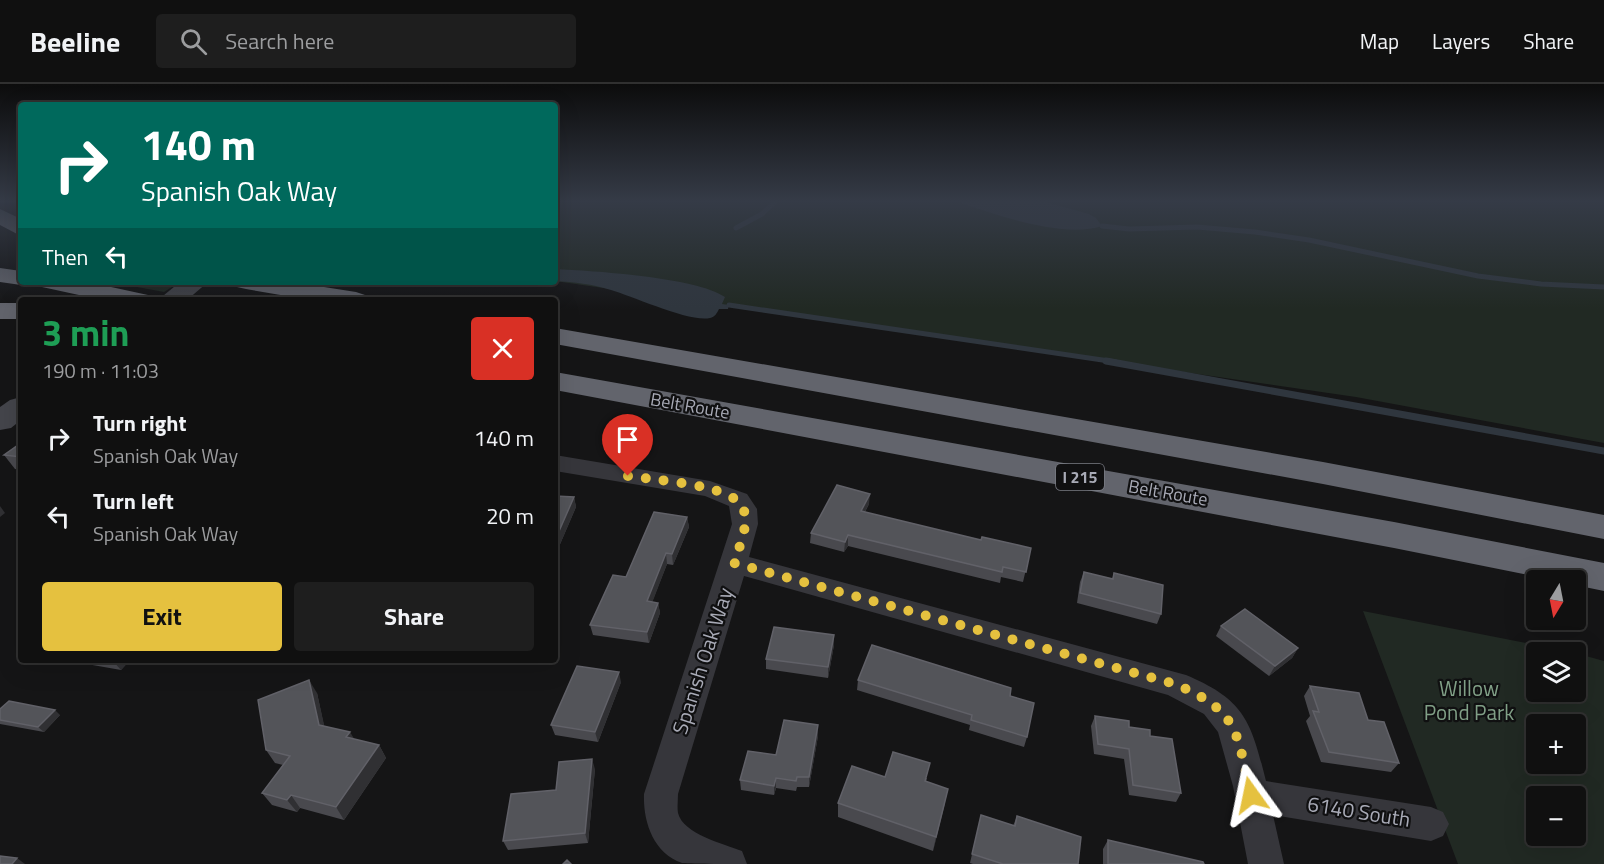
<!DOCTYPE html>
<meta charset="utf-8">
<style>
body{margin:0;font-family:"Titillium Web",sans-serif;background:#1e1e1e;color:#f1f3f6;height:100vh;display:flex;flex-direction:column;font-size:22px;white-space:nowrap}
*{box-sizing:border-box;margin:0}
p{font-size:20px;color:#9c9d9f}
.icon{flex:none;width:33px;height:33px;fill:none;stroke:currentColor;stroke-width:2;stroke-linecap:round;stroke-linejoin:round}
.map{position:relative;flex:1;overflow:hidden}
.details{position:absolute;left:18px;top:213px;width:540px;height:366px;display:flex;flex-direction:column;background:#101010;border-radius:6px;box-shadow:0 6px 24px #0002,0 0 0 2px #303030}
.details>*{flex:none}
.top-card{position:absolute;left:18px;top:18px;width:540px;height:183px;border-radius:6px;box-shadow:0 6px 24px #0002,0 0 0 2px #303030;background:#00695c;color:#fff;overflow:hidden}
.needle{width:39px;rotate:190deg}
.fabs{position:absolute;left:1526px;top:486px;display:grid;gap:12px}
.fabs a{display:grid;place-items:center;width:60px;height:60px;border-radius:6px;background:#101010;box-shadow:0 6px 24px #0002,0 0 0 2px #303030;font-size:30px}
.pin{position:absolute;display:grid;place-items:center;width:51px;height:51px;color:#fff;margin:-62px -26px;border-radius:50% 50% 50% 0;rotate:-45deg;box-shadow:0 0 6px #0007}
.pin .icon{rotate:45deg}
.me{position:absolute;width:66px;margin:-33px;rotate:348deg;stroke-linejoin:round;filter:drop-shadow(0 0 4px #0008)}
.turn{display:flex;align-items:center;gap:21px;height:126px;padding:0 24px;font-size:27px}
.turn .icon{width:78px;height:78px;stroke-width:2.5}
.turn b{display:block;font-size:42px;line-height:51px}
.then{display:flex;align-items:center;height:57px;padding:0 24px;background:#0003;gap:12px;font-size:22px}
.round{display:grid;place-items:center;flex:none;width:63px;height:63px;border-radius:6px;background:#1e1e1e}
.summary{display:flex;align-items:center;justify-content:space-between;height:102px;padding:0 24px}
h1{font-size:36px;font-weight:700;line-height:45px;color:#1e9e55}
.action{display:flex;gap:12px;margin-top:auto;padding:12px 24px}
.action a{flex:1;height:69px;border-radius:6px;background:#e5c13f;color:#111;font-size:24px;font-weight:700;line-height:69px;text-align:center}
.action a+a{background:#1e1e1e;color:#f1f3f6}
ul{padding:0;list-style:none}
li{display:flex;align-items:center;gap:18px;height:78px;padding:0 24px}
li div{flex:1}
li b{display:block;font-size:22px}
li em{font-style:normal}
header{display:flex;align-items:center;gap:36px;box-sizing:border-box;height:84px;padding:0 30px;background:#101010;border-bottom:2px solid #303030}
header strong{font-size:28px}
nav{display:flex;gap:33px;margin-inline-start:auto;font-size:21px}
.search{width:420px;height:54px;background:#1e1e1e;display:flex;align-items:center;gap:15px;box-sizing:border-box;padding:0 21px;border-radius:6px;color:#9c9d9f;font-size:22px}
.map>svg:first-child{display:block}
.green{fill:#212923;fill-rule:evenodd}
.water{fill:#2f363e}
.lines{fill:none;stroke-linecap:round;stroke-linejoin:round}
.stream-far1{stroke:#2f363e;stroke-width:5}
.stream{stroke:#2f363e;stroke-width:7}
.minor{fill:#36363b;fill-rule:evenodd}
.secondary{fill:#44454b;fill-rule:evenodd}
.motorway{fill:#62646c;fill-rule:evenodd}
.wall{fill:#49494e}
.shaded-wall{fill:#303033}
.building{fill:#535459;stroke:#616168;stroke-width:1.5}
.route{stroke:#e5c13f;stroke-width:10;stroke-dasharray:0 18}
.labels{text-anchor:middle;stroke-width:4.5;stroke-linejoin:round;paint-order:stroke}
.shield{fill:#101011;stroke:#7a7c84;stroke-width:1.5}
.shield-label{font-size:16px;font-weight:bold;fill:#a8aab6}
.street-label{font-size:18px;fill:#a8aab6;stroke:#101011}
.near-street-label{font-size:21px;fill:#a8aab6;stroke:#101011}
.near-park-label{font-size:21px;fill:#809f86;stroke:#101011}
</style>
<header>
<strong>Beeline</strong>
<div class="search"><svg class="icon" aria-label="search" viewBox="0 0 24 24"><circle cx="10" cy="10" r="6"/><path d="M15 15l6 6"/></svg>Search here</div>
<nav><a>Map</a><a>Layers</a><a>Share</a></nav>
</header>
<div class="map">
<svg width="1604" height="780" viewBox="0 0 1604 780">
<rect width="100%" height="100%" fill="#151516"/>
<g class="green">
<path d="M555 116H1604V359L1356 313 555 197Z"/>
<path d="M110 198H159L175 201 164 208Z"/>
<path d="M1363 527 1572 568H1536V608H1575V569L1604 577V780H1458ZM1536 640H1575V680H1536ZM1536 712H1575V752H1536Z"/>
</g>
<g class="water">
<path d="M953 116H1039L1089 130 1096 134 1102 142C1062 155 993 130 953 116Z"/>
<path d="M555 185C593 187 696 193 725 213L722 220 729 221 728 225H719C717 229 715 233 710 234 691 239 632 212 611 206 592 200 574 198 555 197Z"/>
</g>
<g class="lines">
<g class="stream-far1">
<path d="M1102 142 1129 145 1197 143 1255 148 1309 156 1478 192 1541 200 1604 203"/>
<path d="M736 144 762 130 777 116"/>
<path d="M729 221 1116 278"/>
</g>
<path class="stream" d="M1106 277 1604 367"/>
<path class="minor" d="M555 371 710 397 747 410 757 425 758 440 749 473 1186 591C1245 616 1251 637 1266 697L1431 723 1443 728 1449 740 1443 752 1431 757 1273 731 1284 780H1248L1233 702 1218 648 1204 630 1168 611 744 492 678 710C678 716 677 723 678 729 683 750 724 760 742 767L747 780C732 780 694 780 682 779 653 769 643 737 644 710L732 440 729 422 705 412 555 387Z"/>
<g class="secondary">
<path d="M180 198H208L187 216H158Z"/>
<path d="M21 313V336L11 344 0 346V323L10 316Z"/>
</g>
<g class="motorway">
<path d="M0 125 21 135V152L0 141Z"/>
<path d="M0 184 21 187V198H30L21 201 0 198Z"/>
<path d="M39 198H88L148 211 152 216H102L42 203Z"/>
<path d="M234 198H292L356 208 365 211 369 216H310L246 205 237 203Z"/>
<rect x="0" y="219" width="21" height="16"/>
<path d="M555 244 1323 378 1604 431V455L1323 400 555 260Z"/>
<path d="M555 288 1394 438 1604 479V507L1575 501V496H1553L1394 464 555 306Z"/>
</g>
</g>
<g class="wall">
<path d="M21 359V386L15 385 4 371Z"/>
<path d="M555 412 574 413 576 423 558 465H556L555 467Z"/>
<path d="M869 420 865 428 981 456 1031 464 1023 498 1001 493 1000 499 848 462 844 468 810 459 811 449Z"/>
<path d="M687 433 689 443 673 481 667 480 652 518 658 519 660 529 649 559 593 551 590 541 626 493Z"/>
<path d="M1084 488 1112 495 1114 489 1161 530 1157 540 1077 519 1080 498Z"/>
<path d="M1221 542 1298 564 1292 574 1269 592 1216 552Z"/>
<path d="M834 561 828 594 766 585V575Z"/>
<path d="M64 576H130L121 586Z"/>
<path d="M858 596 1010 612 1027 653 1024 663 969 646 970 641 857 606Z"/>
<path d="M621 598 598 658 555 651 551 641Z"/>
<path d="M1310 602 1399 679 1391 688 1321 678 1306 637 1310 632 1304 612Z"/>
<path d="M317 609 324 642 354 655 379 661 386 674 344 736 300 724 297 728 272 721 262 709 283 681 275 679 266 666Z"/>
<path d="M0 625 60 631 44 648 0 640Z"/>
<path d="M1095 632 1129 643 1150 652 1181 709 1176 718 1129 711 1124 675 1094 670 1091 642Z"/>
<path d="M818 652 809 703H797L796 707 776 704 774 711 741 706 740 696 776 671Z"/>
<path d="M595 685 588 759 508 766 503 757Z"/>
<path d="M885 693 927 694 926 698 945 719 933 767 838 733V719Z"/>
<path d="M981 731 1013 742 1017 732 1078 780H973L970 779Z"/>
<path d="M1108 756 1204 780H1103V765Z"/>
</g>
<g class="shaded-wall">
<path d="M870 410 869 420 860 437 861 427Z"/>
<path d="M574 413 576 423 558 465 556 454Z"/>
<path d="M0 422 5 429 0 433Z"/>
<path d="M687 433 689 443 673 481 672 470Z"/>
<path d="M848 451V462L844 468 845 458Z"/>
<path d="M666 469 667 480 649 527 647 517Z"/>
<path d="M658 519 660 529 649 559 647 548Z"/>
<path d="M834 551V561L828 594V583Z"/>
<path d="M1298 564 1292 574 1269 592 1275 582Z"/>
<path d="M112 576H130L121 586Z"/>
<path d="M619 588 621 598 598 658 595 648Z"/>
<path d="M309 596 317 609 327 654 319 641Z"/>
<path d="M55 626 60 631 44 648 38 643Z"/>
<path d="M818 641V652L809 703V693Z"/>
<path d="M350 648 358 661 346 653Z"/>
<path d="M379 661 386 674 344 736 336 723Z"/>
<path d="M592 675 595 685 588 759 585 749Z"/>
<path d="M776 694V704L774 711V702Z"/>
<path d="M948 705 945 719 933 767 936 753Z"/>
<path d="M291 711 300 724 297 728 287 716Z"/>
<path d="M17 774 25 780H12Z"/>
</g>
<g class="building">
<path d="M21 359V373L4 371Z"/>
<path d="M837 401 870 410 861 427 981 456 982 453 1031 464 1026 488 1003 483 1002 488 848 451 845 458 811 449Z"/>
<path d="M555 412 574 413 556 454H555Z"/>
<path d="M654 428 687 433 672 470 666 469 647 517 658 519 647 548 590 541 613 491 626 493Z"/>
<path d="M1084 488 1113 495 1114 489 1163 501 1161 530 1080 509Z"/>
<path d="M1245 525 1298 564 1275 582 1221 542Z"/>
<path d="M774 543 834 551 828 583 766 575Z"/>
<path d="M872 561 1011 604 1010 612 1034 619 1027 653 971 636 972 631 858 596Z"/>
<path d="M577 582 619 588 595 648 551 641Z"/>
<path d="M309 596 319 641 350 648 346 653 379 661 336 723 291 711 287 716 262 709 290 672 266 666 258 616Z"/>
<path d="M1310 602 1359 609 1368 636 1384 638 1399 679 1329 668 1313 627 1319 628Z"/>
<path d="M9 617 55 626 38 643 0 636V625Z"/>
<path d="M1095 632 1129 637V643L1150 646V652L1172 655 1181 709 1133 701 1129 665 1098 660Z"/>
<path d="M784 636 818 641 809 693H797L796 697 776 694 774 702 740 696 748 667 776 671Z"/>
<path d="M893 668 930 679 925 697 948 705 936 753 838 719 852 682 885 693Z"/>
<path d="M592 675 585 749 503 757 511 710 556 706 559 678Z"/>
<path d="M981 731 1015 742 1017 732 1081 753 1078 780H1003L972 770Z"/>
<path d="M1108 756 1203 778 1204 780H1108Z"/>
<path d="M0 772 17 774 12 780H0Z"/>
<path d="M567 776 571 780H563Z"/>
</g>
<linearGradient id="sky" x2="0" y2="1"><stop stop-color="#0c0c0c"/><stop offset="0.52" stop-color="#353b47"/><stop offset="1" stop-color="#353b47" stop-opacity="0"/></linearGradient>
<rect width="1604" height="225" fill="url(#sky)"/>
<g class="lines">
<path class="route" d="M628 392C652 396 733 400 743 424 750 440 739 463 734 479L1175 600C1240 628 1236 647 1251 711"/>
</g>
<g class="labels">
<rect class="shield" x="1056" y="380" width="48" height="26" rx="4.5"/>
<g class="shield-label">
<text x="1080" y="399">I 215</text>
</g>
<g class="street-label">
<text transform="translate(690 322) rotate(10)" y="6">Belt Route</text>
<text transform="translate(1168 409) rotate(10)" y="6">Belt Route</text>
</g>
<g class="near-street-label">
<text transform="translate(703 577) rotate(-72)" y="7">Spanish Oak Way</text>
<text transform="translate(1359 728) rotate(9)" y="7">6140 South</text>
</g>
<g class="near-park-label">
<text x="1469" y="612">Willow<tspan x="1469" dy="24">Pond Park</tspan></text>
</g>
</g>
</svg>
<div class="fabs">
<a><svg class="needle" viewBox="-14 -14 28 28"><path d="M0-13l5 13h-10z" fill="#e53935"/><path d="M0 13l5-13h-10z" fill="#9c9d9f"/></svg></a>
<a><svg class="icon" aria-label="layers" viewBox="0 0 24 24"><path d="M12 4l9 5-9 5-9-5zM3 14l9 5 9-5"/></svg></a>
<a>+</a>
<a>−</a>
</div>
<div class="pin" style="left:628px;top:392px;background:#d93025"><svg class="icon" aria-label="arrive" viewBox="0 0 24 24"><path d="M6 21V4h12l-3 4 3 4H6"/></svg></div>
<svg class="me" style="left:1251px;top:711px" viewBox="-20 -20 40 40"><path d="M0-17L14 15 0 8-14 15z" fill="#e5c13f" stroke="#fff" stroke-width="4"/></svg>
<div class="top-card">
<div class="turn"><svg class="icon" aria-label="right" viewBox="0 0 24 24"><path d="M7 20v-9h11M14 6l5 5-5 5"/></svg><div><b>140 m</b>Spanish Oak Way</div></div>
<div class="then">Then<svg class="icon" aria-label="left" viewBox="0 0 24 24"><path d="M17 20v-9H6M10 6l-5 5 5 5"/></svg></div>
</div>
<section class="details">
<div class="summary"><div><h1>3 min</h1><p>190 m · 11:03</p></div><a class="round" style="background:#d93025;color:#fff"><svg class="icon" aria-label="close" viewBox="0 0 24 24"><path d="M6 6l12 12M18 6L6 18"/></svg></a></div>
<ul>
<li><svg class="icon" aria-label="right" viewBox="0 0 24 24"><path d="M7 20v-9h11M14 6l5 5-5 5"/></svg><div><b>Turn right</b><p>Spanish Oak Way</p></div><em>140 m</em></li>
<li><svg class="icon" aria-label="left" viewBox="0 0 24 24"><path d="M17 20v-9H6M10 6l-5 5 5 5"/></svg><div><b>Turn left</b><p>Spanish Oak Way</p></div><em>20 m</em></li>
</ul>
<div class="action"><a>Exit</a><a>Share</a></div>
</section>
</div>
